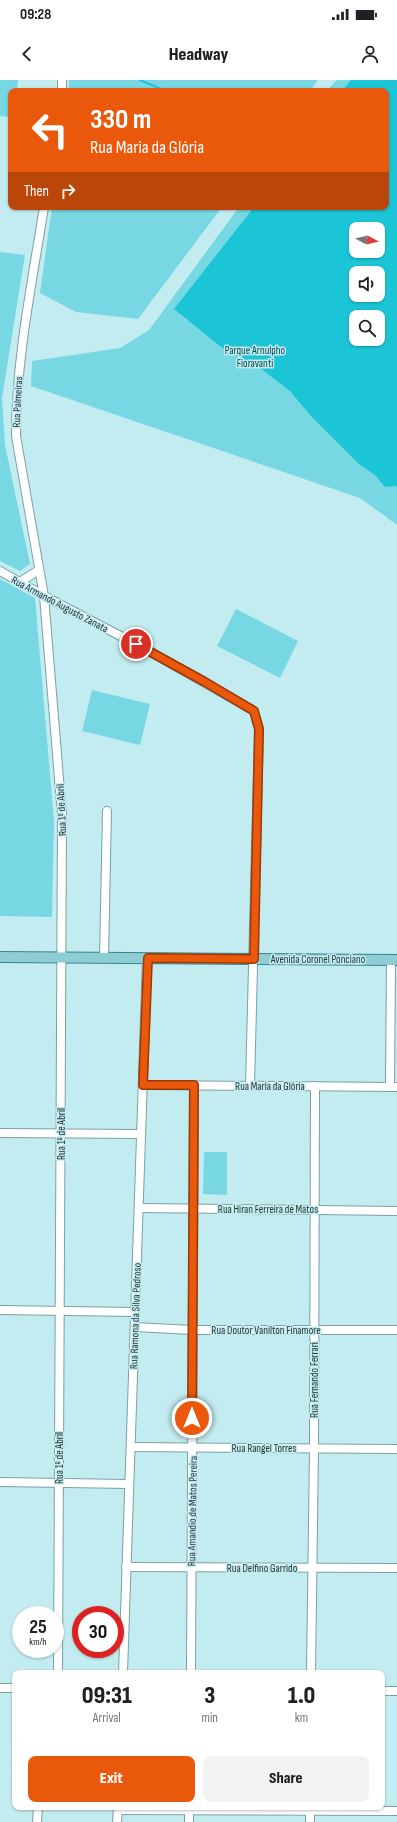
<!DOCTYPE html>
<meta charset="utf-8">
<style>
body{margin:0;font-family:"Sofia Sans Condensed",sans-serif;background:#f2f2f2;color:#202124;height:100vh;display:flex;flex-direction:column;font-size:15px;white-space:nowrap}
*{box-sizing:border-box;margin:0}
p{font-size:13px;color:#757577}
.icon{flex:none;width:22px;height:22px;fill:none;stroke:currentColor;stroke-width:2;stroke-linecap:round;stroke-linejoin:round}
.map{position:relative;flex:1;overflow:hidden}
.side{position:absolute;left:12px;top:1590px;width:373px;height:140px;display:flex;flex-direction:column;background:#fff;border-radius:8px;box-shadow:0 1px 3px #0004}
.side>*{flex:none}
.hud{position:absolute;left:8px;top:8px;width:381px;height:122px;border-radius:8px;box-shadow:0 1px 3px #0004;background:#ea580c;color:#fff;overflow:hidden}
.needle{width:26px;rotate:97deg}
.fabs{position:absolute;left:349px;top:142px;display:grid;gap:8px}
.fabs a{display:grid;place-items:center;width:36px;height:36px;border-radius:8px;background:#fff;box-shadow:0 1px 3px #0004;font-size:20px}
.speed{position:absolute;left:12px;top:1526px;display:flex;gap:8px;font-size:20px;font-weight:700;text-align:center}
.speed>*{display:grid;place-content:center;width:52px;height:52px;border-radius:50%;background:#fff;box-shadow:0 1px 3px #0004;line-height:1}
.speed small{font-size:10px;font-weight:400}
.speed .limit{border:6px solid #d22;background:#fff;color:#111}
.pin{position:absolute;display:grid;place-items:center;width:34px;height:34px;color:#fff;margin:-17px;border:2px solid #fff;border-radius:50%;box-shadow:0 1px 4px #0007}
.me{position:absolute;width:44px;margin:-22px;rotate:0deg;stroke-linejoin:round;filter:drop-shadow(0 0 3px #0008)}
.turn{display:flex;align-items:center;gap:14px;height:84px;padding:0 16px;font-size:18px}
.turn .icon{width:52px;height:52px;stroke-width:2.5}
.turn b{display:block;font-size:28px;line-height:34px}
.then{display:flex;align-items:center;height:38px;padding:0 16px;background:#0003;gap:8px;font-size:15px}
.eta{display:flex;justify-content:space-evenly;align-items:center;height:68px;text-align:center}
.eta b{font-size:24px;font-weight:800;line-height:28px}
.action{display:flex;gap:8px;margin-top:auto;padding:8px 16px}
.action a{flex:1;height:46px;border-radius:8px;background:#ea580c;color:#fff;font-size:16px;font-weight:800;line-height:46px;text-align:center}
.action a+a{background:#f2f2f2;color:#202124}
.status{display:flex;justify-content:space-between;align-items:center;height:28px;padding:0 20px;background:#fff;direction:ltr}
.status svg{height:11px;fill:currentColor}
header{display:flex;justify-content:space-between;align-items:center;height:52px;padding:0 16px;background:#fff;font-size:18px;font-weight:800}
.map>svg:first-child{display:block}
.green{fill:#77d8e4;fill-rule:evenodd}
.water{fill:#1bc5d5;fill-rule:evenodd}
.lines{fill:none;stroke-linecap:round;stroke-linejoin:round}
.stream{stroke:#1bc5d5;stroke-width:2}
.minor-casing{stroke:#7aa1a6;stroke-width:10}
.major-casing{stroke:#3a838c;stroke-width:12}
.minor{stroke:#fff;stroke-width:8}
.major{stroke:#8ecdd4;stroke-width:10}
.route-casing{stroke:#983908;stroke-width:10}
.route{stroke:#ea580c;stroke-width:7}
.labels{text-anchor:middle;stroke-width:3;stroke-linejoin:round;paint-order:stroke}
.park-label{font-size:11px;fill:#054a51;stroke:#c3ecf1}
.street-label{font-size:11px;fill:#28393b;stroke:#c3ecf1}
</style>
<div class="status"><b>09:28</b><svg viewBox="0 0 49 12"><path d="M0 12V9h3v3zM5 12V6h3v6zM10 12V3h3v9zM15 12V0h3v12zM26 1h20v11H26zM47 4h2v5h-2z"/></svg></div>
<header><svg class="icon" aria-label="back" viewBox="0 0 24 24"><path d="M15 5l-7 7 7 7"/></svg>Headway<svg class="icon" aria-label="person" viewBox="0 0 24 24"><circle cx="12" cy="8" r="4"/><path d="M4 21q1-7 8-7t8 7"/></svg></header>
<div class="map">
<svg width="397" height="1742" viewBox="0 0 397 1742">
<rect width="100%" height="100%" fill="#c3ecf1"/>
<g class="green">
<path d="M0 0H18L17 11H11V37L0 36Z"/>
<path d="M69 0H318L310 11H69Z"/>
<path d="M337 0H397V445L360 418 31 306 32 281 120 268 149 250 239 127H386V11H326ZM356 149H378V171H356ZM356 193H378V215H356ZM356 237H378V259H356Z"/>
<path d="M52 127H222L138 239 76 232 40 213Z"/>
<path d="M0 172 25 175 2 318 5 365 30 484 20 491 0 481Z"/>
<path d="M0 499 35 518 54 741 52 837 0 836Z"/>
<path d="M236 529 298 561 280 598 217 566Z"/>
<path d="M92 610 150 624 140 665 82 651Z"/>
<path d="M204 1072H227V1115L203 1114Z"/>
</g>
<path class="water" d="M351 0H397V406L385 407 375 395 359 384 310 335 290 311 260 288 221 267 174 229 254 127H386V11H342ZM356 149H378V171H356ZM356 193H378V215H356ZM356 237H378V259H356Z"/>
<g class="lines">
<path class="stream" d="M140 0 166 11"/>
<defs>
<g id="minor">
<path d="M62 11V0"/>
<path d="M44 127C32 203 16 279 16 356L44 516 62 735 58 1593"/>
<path d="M0 491 50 519 149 571 254 631 259 649 250 1006"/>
<path d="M20 502 39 490"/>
<path d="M104 878 107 731"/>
<path d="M143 1005 397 1007"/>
<path d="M390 1007 391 879"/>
<path d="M0 1053 141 1054"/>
<path d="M139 1128 397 1131"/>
<path d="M0 1230 135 1232"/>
<path d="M135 1247 192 1250H397"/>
<path d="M131 1367 397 1369"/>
<path d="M0 1402 129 1404"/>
<path d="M126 1487 397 1488"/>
<path d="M123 1593 147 878"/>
<path d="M191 1593 194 1005"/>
<path d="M311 1593 314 1368 315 1006"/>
<path d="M0 1608H15"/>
<path d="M382 1611H397"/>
<path d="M189 1727V1742"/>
<path d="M118 1730 397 1731"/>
<path d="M37 1742 38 1727"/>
<path d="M117 1742 118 1727"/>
<path d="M310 1742V1727"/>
</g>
<path id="major" d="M0 877 397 880"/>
</defs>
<use href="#minor" class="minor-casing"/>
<use href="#major" class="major-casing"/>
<use href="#minor" class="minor"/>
<use href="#major" class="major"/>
</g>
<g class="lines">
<defs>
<path id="route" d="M136 564 205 602 254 631 259 649 254 879 148 878 143 1005H194L192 1338"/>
</defs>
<use href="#route" class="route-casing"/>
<use href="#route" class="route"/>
</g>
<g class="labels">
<g class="park-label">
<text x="255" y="274">Parque Arnulpho<tspan x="255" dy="13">Fioravanti</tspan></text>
</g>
<g class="street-label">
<text transform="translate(17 322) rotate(-87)" y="4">Rua Palmeiras</text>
<text transform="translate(60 524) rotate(28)" y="4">Rua Armando Augusto Zanata</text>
<text transform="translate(61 730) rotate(-93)" y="4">Rua 1º de Abril</text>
<text x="318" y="883">Avenida Coronel Ponciano</text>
<text x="270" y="1010">Rua Maria da Glória</text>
<text transform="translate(61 1054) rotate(-90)" y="4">Rua 1º de Abril</text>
<text x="268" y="1133">Rua Hiran Ferreira de Matos</text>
<text transform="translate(135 1236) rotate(-88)" y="4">Rua Ramona da Silva Pedroso</text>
<text x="266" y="1254">Rua Doutor Vanilton Finamore</text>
<text transform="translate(314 1300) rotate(-90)" y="4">Rua Fernando Ferrari</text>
<text x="264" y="1372">Rua Rangel Torres</text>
<text transform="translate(59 1378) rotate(-90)" y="4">Rua 1º de Abril</text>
<text transform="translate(192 1431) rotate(-89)" y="4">Rua Amandio de Matos Pereira</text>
<text x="262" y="1492">Rua Delfino Garrido</text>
</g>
</g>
</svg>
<div class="fabs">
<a><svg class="needle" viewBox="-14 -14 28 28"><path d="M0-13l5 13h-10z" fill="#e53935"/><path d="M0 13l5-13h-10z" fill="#757577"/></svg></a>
<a><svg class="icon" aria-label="sound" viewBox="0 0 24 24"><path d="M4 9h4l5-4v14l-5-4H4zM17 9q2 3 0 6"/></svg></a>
<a><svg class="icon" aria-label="search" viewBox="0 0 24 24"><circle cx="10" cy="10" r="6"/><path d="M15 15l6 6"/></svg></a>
</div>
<div class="speed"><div>25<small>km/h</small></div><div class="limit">30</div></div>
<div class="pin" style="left:136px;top:564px;background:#d93025"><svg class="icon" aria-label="arrive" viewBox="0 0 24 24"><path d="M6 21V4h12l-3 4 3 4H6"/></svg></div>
<svg class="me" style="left:192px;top:1338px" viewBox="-20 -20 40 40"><circle r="17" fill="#ea580c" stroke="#fff" stroke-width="3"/><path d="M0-11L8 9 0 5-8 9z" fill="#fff"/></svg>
<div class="hud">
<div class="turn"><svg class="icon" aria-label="left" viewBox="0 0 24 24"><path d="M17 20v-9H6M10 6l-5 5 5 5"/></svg><div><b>330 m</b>Rua Maria da Glória</div></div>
<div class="then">Then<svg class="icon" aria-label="right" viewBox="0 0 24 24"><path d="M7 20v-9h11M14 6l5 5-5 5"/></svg></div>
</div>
<section class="side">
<div class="eta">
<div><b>09:31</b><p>Arrival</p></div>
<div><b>3</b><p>min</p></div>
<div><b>1.0</b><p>km</p></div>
</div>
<div class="action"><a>Exit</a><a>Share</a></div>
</section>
</div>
